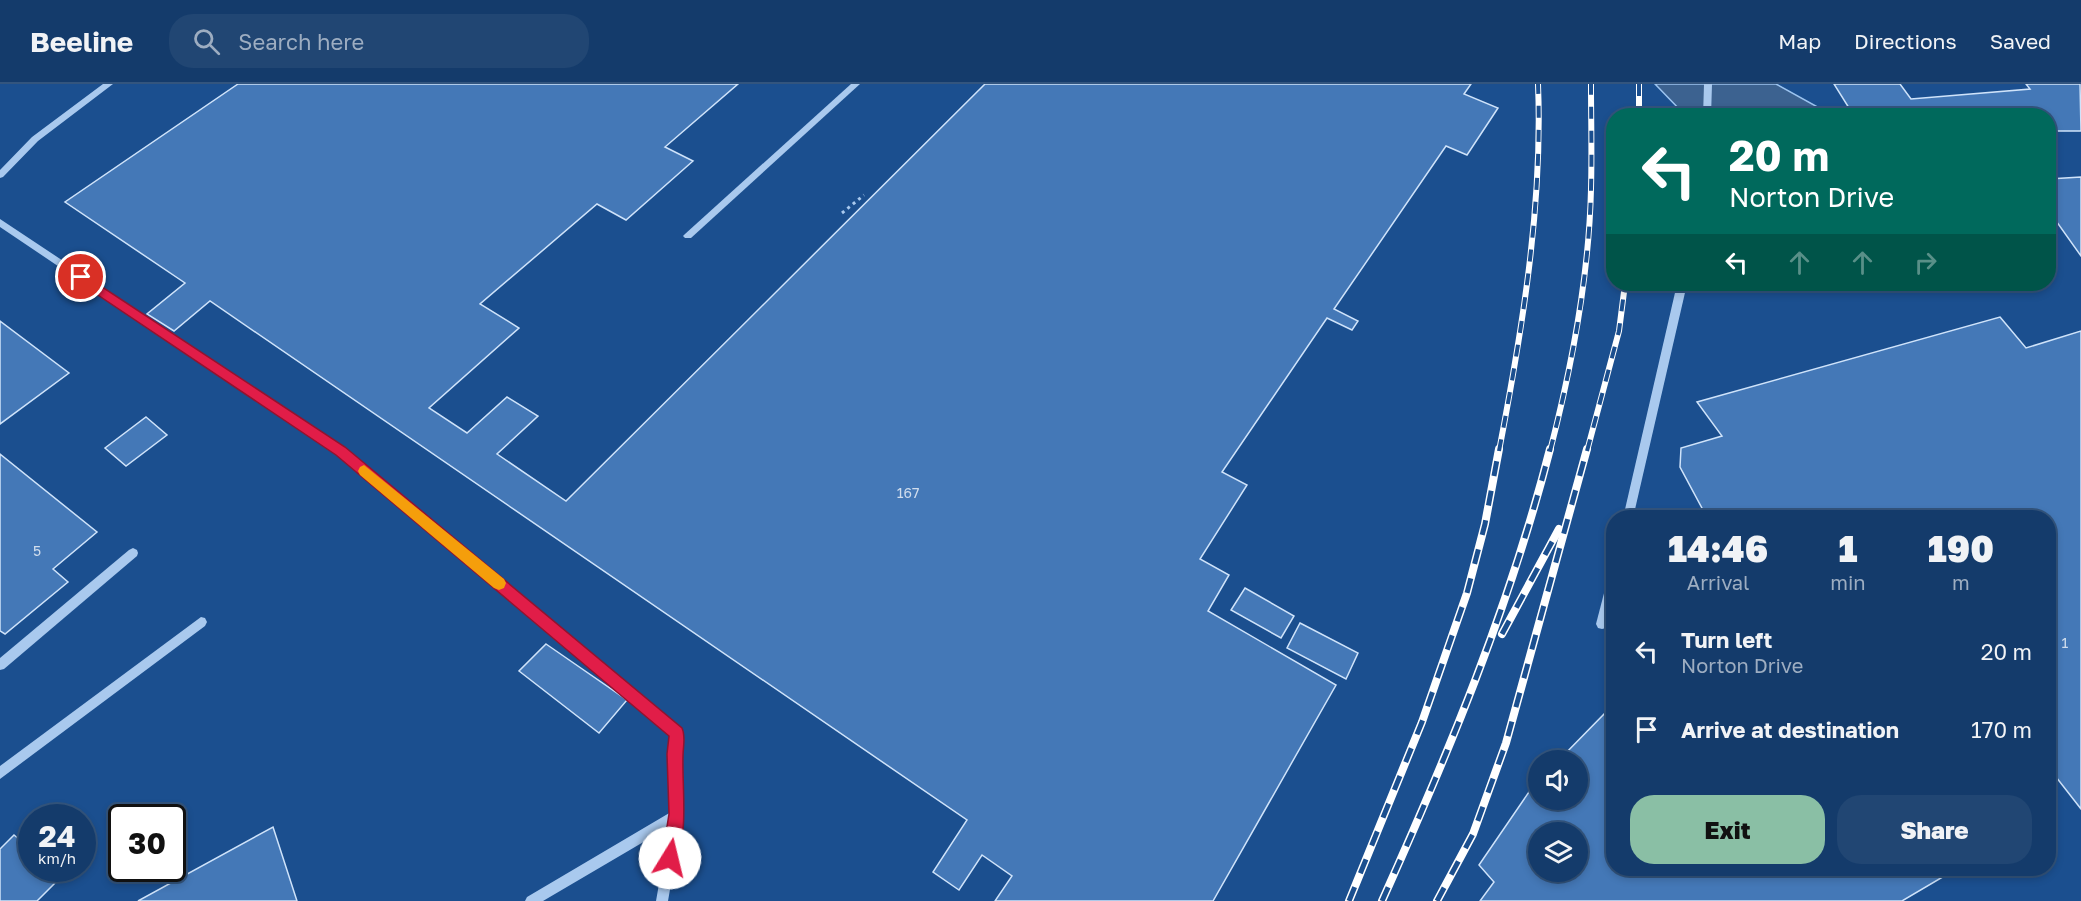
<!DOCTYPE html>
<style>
body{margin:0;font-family:"Golos Text",sans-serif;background:#214673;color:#f1f3f6;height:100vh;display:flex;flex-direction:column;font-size:22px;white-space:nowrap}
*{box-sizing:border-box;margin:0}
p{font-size:20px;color:#9dadc1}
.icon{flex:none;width:33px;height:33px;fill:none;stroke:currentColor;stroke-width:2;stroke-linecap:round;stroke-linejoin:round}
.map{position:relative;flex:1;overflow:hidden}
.side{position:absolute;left:1606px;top:426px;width:450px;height:366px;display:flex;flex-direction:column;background:#143b6b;border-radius:24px;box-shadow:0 3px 9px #0003,0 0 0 2px #33557e}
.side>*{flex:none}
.guide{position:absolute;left:1606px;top:24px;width:450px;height:183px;border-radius:24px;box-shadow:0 3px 9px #0003,0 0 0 2px #33557e;background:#00695c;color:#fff;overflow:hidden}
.fabs{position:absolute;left:1528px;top:666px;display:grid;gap:12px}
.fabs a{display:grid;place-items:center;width:60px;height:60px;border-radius:50%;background:#143b6b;box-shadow:0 3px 9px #0003,0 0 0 2px #33557e;font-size:30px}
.speed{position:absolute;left:18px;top:720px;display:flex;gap:12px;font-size:30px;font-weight:700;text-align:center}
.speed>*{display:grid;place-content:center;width:78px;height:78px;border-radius:50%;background:#143b6b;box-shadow:0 3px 9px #0003,0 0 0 2px #33557e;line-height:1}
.speed small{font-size:15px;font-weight:400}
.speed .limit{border:3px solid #111;border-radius:9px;background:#fff;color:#111}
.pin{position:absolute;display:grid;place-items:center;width:51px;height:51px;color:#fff;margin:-26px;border:3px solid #fff;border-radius:50%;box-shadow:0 2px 6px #0007}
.me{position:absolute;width:66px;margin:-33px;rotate:9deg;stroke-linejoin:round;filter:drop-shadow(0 0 4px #0008)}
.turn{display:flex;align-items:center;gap:21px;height:126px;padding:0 24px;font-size:27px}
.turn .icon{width:78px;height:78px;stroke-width:2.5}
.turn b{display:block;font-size:42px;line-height:51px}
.lanes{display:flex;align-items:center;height:57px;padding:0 24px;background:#0003;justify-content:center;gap:30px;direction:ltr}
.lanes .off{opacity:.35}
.eta{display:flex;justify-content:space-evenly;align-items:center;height:102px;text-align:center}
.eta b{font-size:36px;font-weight:800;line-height:42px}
.cta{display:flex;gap:12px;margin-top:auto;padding:12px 24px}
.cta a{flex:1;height:69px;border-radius:24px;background:#8abfa5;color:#111;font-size:24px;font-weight:800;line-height:69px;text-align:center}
.cta a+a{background:#214673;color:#f1f3f6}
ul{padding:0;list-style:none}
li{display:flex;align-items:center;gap:18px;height:78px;padding:0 24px}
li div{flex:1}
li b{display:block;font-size:22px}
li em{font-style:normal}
header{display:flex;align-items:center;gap:36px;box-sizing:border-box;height:84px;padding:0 30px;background:#143b6b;border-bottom:2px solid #33557e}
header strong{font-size:28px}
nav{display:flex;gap:33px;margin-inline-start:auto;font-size:21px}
.search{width:420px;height:54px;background:#214673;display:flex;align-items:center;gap:15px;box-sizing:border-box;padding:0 21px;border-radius:24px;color:#9dadc1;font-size:22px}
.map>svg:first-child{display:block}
.water{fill:#3c6290;stroke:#9cc4f0;stroke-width:1.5}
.building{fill:#4478b7;stroke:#cfe3fa;stroke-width:1.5;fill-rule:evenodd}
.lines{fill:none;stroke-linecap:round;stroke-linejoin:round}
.path{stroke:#a9c9ee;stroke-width:3;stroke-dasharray:3 4;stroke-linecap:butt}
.minor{fill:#a9c9ee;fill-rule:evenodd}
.rail-far1-casing{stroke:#fff;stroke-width:6}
.rail-casing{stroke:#fff;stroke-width:8}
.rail-far1{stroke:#1b4f8f;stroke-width:4;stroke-dasharray:12;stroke-linecap:butt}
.rail{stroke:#1b4f8f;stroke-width:5;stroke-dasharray:15;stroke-linecap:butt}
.route{fill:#e11d48;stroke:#92132f;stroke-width:1.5}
.slow{fill:#f59e0b}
.labels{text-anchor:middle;stroke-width:4.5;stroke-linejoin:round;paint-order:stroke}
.number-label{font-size:14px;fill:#d0dded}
</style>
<header>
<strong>Beeline</strong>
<div class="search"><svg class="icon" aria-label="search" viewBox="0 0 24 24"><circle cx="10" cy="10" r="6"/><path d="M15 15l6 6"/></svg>Search here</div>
<nav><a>Map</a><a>Directions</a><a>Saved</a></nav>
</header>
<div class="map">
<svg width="2081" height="817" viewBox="0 0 2081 817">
<rect width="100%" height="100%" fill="#1b4f8f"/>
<path class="water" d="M1655 0H1776L1832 31H1685Z"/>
<g class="building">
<path d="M238 0H738L665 63 693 77 626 136 597 120 480 220 519 244 429 324 467 349 507 313 538 332 497 370 566 417 985 0H1471L1464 10 1498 24 1467 71 1446 62 1334 225 1358 237 1352 246 1327 234 1222 388 1247 401 1200 475 1229 491 1208 527 1336 601 1213 817H995L1012 792 982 771 959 806 933 788 967 736 210 217 174 247 147 230 185 199 65 118Z"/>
<path d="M1834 0H1900L1911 15 2030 5 2026 0H2080L2081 47H2049V32H1854Z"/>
<path d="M2081 93V172L2049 127V95Z"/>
<path d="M2000 233 2026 264 2081 247V725L2049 684V434H1678L1703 426 1680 383 1681 364 1722 352 1697 318Z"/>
<path d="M0 237 69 289 0 340Z"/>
<path d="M146 333 167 351 126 382 105 364Z"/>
<path d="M0 370 97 448 53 485 68 498 5 550 0 547Z"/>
<path d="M1245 504 1294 532 1281 554 1231 526Z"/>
<path d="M1300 539 1358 569 1346 595 1287 564Z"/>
<path d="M546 560 627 616 599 649 519 587Z"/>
<path d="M1611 623 1614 627V784H1958L1902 817H1480L1494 798 1479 781 1531 705 1539 697V716H1578V676H1559ZM1539 748H1578V788H1539Z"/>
<path d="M273 743 297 817H138Z"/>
<path d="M14 751 32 766V784H53L62 792 37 817H0V765Z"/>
</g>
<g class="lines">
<path class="path" d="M842 129 864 111"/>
<g class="minor">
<path d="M103 0H113L38 57 3 93 0 94V86L32 53Z"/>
<path d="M851 0H860L691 154H685L683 152 685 150Z"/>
<path d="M1704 0H1712L1711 32H1703Z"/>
<path d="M0 135 345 364 681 645 683 649 681 671 683 731 668 817H656L669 743 543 817H525L527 813 671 728 669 671 671 651 337 370 0 143Z"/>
<path d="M1677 200H1687L1633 434H1623Z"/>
<path d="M133 464 137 466 138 469 137 472 4 585 0 586V574L129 466Z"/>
<path d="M1614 485V513L1608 540 1606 544 1602 545 1598 544 1596 540 1609 490 1610 487Z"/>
<path d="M201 533 205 534 207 538 205 542 0 695V682Z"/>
</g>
<defs>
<g id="rail-far1">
<path d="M1639 0V32"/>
<path d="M1499 367C1522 247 1543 121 1538 0"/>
<path d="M1550 367C1572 282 1589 193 1591 105 1592 70 1591 35 1591 0"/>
<path d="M1587 367 1619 247 1625 200"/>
</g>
<g id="rail">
<path d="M1502 550 1559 445"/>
<path d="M1349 817 1422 638 1467 509 1485 440 1499 365"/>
<path d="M1382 817C1448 670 1510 522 1550 365"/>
<path d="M1437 817 1473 750 1506 659 1587 365"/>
</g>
</defs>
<use href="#rail-far1" class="rail-far1-casing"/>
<use href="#rail" class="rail-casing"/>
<use href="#rail-far1" class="rail-far1"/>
<use href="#rail" class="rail"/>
</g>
<path class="route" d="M81 189 345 363 682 644C686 653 683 662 683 672 682 707 689 746 675 779L670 782 664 779 662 774 669 730 667 670 669 652 336 371 77 197 75 193Z"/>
<path class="slow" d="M364 381 504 495 506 499 504 504 499 506 494 504 360 391 358 387 360 383Z"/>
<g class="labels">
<g class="number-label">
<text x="908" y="414">167</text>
<text x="37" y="472">5</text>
<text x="2065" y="564">1</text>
</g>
</g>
</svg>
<div class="fabs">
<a><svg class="icon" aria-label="sound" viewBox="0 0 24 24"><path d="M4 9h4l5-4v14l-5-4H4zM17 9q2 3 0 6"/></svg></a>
<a><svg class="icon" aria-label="layers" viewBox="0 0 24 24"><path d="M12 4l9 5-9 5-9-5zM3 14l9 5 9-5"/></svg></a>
</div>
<div class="speed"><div>24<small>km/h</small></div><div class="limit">30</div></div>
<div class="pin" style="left:81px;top:193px;background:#d93025"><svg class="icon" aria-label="arrive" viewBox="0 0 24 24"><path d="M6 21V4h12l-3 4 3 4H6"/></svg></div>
<svg class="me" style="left:670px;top:774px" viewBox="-20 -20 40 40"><circle r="19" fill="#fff"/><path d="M0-13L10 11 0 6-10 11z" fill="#e11d48"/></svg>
<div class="guide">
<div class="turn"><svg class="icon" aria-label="left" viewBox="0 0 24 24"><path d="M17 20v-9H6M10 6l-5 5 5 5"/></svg><div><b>20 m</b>Norton Drive</div></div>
<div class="lanes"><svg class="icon" aria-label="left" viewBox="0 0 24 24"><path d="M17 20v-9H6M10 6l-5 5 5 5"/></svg><svg class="icon off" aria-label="ahead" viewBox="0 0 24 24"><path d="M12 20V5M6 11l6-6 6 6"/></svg><svg class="icon off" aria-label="ahead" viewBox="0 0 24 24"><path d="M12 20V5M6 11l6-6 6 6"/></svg><svg class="icon off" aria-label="right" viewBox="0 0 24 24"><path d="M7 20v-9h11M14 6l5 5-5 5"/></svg></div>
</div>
<section class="side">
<div class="eta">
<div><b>14:46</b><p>Arrival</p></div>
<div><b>1</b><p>min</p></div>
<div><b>190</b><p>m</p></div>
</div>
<ul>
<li><svg class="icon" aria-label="left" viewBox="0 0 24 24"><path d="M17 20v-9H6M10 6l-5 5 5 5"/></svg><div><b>Turn left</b><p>Norton Drive</p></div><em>20 m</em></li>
<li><svg class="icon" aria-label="arrive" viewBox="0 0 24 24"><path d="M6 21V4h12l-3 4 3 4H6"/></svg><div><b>Arrive at destination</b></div><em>170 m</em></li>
</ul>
<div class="cta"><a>Exit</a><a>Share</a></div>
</section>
</div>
